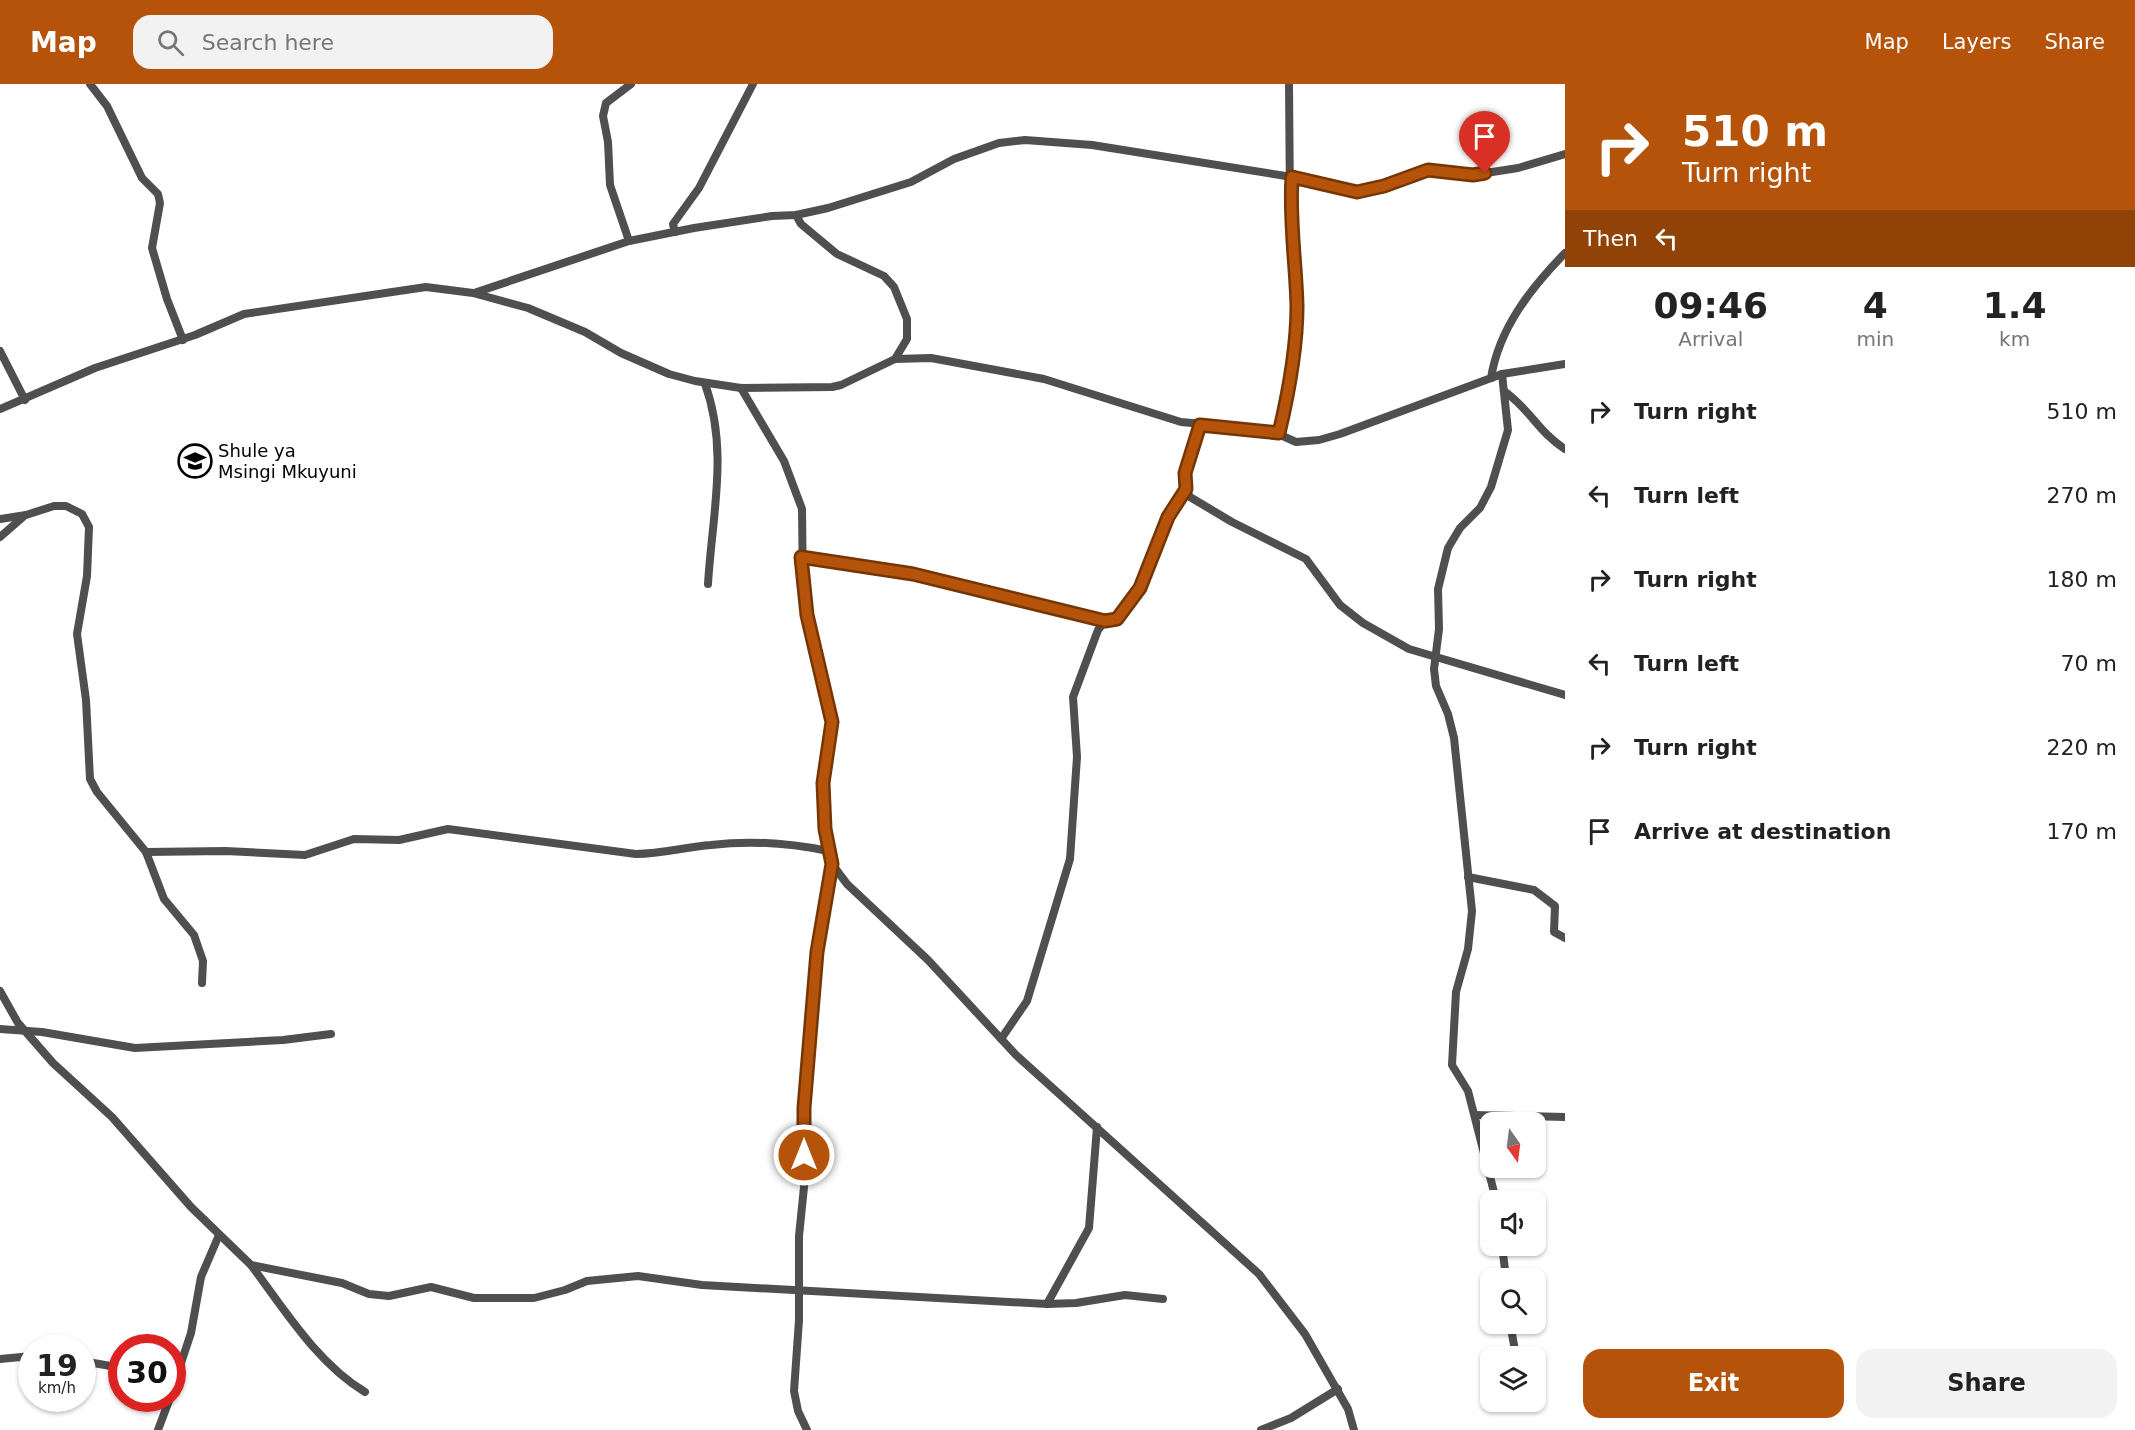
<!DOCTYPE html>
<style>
body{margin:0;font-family:"DejaVu Sans",sans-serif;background:#f2f2f2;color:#222;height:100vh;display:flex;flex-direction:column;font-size:22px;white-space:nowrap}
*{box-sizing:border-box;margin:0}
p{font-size:20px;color:#767676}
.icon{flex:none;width:33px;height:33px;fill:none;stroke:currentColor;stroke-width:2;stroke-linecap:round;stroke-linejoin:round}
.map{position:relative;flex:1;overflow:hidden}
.panel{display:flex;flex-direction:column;background:#fff;width:570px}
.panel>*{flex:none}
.banner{background:#b45309;color:#fff;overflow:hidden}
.needle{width:39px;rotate:166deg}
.tools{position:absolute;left:1480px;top:1028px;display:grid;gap:12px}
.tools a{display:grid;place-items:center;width:66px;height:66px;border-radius:12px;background:#fff;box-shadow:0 2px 4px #0004;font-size:30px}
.speed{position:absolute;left:18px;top:1250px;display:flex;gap:12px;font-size:30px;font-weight:700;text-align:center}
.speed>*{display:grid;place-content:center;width:78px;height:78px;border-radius:50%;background:#fff;box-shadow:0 2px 4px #0004;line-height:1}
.speed small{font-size:15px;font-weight:400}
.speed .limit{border:9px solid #d22;background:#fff;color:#111}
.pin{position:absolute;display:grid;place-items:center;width:51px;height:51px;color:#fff;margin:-62px -26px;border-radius:50% 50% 50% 0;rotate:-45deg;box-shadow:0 0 6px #0007}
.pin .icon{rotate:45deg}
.me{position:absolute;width:66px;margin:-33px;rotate:0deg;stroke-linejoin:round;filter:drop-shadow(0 0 4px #0008)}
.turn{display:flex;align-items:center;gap:21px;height:126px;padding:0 18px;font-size:27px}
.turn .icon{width:78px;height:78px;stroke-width:2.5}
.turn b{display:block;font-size:42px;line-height:51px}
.then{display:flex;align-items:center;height:57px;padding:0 18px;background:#0003;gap:12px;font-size:22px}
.eta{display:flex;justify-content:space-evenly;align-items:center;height:102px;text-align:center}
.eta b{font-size:36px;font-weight:600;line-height:42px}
.button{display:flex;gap:12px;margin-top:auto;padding:12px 18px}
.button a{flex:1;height:69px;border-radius:18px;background:#b45309;color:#fff;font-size:24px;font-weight:600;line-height:69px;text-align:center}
.button a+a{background:#f2f2f2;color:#222}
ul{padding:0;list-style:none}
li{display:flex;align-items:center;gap:18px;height:84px;padding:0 18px}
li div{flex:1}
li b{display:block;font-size:22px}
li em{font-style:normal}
header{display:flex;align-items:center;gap:36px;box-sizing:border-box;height:84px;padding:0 30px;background:#b45309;color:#fff}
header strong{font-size:28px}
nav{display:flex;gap:33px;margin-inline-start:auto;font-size:21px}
.search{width:420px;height:54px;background:#f2f2f2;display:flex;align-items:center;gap:15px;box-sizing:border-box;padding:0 21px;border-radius:18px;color:#767676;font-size:22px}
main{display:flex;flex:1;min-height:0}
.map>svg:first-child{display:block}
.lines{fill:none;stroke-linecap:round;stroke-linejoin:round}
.minor{stroke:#4f4f4f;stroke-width:8}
.route-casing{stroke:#753606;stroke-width:15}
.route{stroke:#b45309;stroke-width:10}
.labels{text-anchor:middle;stroke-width:6;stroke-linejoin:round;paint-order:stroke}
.poi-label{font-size:18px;fill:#000;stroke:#fff;text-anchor:start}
</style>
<header>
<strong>Map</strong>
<div class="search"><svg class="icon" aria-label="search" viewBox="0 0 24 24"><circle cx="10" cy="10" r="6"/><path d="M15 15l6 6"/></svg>Search here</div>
<nav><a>Map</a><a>Layers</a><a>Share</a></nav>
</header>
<main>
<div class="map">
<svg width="1565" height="1346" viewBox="0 0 1565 1346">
<rect width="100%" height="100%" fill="#fff"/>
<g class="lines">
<g class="minor">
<path d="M90 0 107 22 142 94 158 110 160 119 152 164 167 215 183 256"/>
<path d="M796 131 801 140 837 170 884 192 894 203 907 235V255L895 275"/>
<path d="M675 148 673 140 699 104 753 0"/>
<path d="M629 157 610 101 608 58 603 32 606 19 631 0"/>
<path d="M474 209 629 157 694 144 772 132 796 131 828 124 911 98 954 75 999 59 1025 56 1092 61 1292 93 1357 108 1384 102 1428 86 1473 91 1518 84 1565 70"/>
<path d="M0 267 25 316"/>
<path d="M1491 294C1499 244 1531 204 1565 169"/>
<path d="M705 300C729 366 712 432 708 500"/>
<path d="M741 304 784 377 802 425 803 508 815 576 832 638 823 699 825 745 832 780 847 800 928 876 1016 971 1259 1190 1305 1250 1348 1325 1354 1346"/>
<path d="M1504 307C1530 325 1538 348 1565 365"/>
<path d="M0 325 95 284 195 251 244 230 426 203 473 209 528 224 585 248 621 269 669 290 695 297 741 304 832 303 841 301 895 275 931 274 1044 295 1181 338 1269 346 1296 358 1319 356 1340 350 1502 290 1565 280"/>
<path d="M1200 341 1185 389 1186 405 1190 413 1232 438 1306 475 1340 521 1363 539 1409 565 1565 611"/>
<path d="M1279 349 1292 292 1297 223 1290 121 1289 0"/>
<path d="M0 435 26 431 54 422H66L82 430 89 443 87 492 77 550 86 616 90 695 97 708 146 768 164 815 194 851 203 877 202 899"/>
<path d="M0 453 23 433"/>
<path d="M801 473 913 490 1105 537"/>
<path d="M146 768 226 767 305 771 354 755 399 756 448 745 636 770C662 770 685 763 711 761 751 756 789 759 828 767"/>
<path d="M1468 793 1534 806 1555 822 1554 848 1565 854"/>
<path d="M0 907 18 939 53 979 112 1033 191 1123 251 1181 342 1199 369 1210 389 1212 431 1203 474 1214H534L565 1206 587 1197 638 1192 702 1201 1047 1220 1076 1219 1125 1211 1163 1215"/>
<path d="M0 945 42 948 135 964 283 956 331 950"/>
<path d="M1001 955 1027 917 1070 775 1077 673 1073 613 1098 546 1105 537 1117 535C1151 496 1156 445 1186 405"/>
<path d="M1475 1031 1565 1033"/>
<path d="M1496 1116 1468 1007 1452 981 1456 908 1468 865 1472 827 1454 654 1448 630 1436 602 1434 585 1439 545 1438 505 1448 464 1460 444 1480 424 1491 403 1508 346 1502 290"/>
<path d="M1502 1161 1506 1194"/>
<path d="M251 1181C284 1225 317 1279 365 1308"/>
<path d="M1047 1220 1089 1144 1097 1043"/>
<path d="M1510 1239 1516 1272"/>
<path d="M0 1275 32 1272"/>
<path d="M82 1277 122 1284"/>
<path d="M172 1306 191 1249 201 1193 219 1151"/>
<path d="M158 1346 170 1314"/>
<path d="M807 1346 798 1327 794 1307 799 1236V1152L804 1103V1024L819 851 832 780"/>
<path d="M1261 1346 1291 1334 1338 1305"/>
</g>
</g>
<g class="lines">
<defs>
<path id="route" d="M804 1071V1024L817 868 832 780 825 745 823 699 832 638 807 531 801 473 913 490 1105 537 1117 535 1140 504 1168 433 1186 405 1185 389 1200 341 1279 349C1289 307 1297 265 1297 222 1296 179 1289 136 1292 93L1357 108 1384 102 1428 86 1473 91 1485 89"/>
</defs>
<use href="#route" class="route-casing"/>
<use href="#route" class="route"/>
</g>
<defs>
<symbol id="school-ring" viewBox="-11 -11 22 22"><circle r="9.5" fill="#fff" stroke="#000" stroke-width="1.5"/><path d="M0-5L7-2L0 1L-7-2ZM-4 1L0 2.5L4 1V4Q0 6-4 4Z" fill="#000"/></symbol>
</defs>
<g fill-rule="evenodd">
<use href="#school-ring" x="176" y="358" width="38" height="38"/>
</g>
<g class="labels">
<g class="poi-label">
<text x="218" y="373">Shule ya<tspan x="218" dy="21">Msingi Mkuyuni</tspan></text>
</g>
</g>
</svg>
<div class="tools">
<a><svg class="needle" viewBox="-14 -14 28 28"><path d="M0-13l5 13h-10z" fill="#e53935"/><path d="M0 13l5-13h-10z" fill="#767676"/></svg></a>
<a><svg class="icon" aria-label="sound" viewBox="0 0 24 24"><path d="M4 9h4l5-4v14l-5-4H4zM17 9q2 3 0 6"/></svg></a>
<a><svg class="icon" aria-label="search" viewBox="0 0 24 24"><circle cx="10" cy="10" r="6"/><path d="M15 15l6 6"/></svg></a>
<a><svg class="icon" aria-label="layers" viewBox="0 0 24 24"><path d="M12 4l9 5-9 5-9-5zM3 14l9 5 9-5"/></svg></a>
</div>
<div class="speed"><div>19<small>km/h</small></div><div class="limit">30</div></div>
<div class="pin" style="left:1485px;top:89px;background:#d93025"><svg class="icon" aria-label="arrive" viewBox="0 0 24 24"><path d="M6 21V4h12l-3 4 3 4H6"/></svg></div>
<svg class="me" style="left:804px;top:1071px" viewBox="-20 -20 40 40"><circle r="17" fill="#b45309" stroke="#fff" stroke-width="3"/><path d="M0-11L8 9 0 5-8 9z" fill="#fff"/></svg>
</div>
<section class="panel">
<div class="banner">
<div class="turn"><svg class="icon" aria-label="right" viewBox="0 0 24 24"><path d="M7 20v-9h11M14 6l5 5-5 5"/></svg><div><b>510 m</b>Turn right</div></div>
<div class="then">Then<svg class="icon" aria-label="left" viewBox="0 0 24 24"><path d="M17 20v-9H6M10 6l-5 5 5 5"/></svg></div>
</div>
<div class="eta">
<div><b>09:46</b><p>Arrival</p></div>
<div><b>4</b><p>min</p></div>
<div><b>1.4</b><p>km</p></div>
</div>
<ul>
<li><svg class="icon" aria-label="right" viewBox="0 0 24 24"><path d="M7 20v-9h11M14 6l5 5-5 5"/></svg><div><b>Turn right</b></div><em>510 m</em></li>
<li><svg class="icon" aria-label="left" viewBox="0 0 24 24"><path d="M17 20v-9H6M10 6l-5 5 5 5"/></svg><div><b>Turn left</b></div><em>270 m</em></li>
<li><svg class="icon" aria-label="right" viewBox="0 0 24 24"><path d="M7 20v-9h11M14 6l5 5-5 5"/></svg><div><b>Turn right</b></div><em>180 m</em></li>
<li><svg class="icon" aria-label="left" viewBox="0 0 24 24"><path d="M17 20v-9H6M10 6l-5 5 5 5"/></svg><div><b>Turn left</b></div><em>70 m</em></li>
<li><svg class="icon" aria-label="right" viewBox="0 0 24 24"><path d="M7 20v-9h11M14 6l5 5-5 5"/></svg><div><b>Turn right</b></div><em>220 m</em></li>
<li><svg class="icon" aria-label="arrive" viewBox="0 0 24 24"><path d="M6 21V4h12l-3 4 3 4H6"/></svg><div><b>Arrive at destination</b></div><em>170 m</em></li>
</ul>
<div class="button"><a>Exit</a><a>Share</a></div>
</section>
</main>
